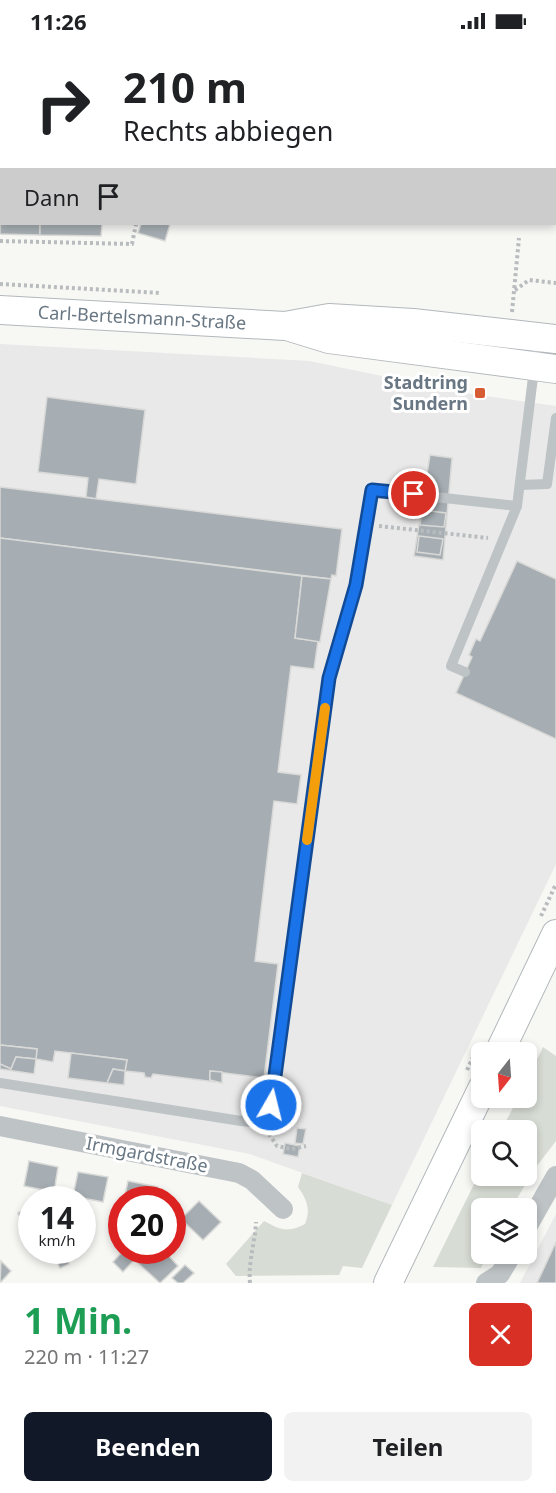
<!DOCTYPE html>
<html lang="de">
<meta charset="utf-8">
<style>
body{margin:0;font-family:"Noto Sans",sans-serif;background:#f2f2f2;color:#202124;height:100vh;display:flex;flex-direction:column;font-size:22px;white-space:nowrap}
*{box-sizing:border-box;margin:0}
p{font-size:20px;color:#757577}
.icon{flex:none;width:33px;height:33px;fill:none;stroke:currentColor;stroke-width:2;stroke-linecap:round;stroke-linejoin:round}
.map{position:relative;height:1241px;overflow:hidden}
.panel{display:flex;flex-direction:column;background:#fff;flex:1}
.panel>*{flex:none}
.hud{position:absolute;left:0px;top:0px;width:556px;height:183px;box-shadow:0 3px 9px #0003;background:#fff;color:#202124;overflow:hidden}
.needle{width:39px;rotate:197deg}
.controls{position:absolute;left:471px;top:1000px;display:grid;gap:12px}
.controls a{display:grid;place-items:center;width:66px;height:66px;border-radius:9px;background:#fff;box-shadow:0 3px 9px #0003;font-size:30px}
.speed{position:absolute;left:18px;top:1144px;display:flex;gap:12px;font-size:30px;font-weight:700;text-align:center}
.speed>*{display:grid;place-content:center;width:78px;height:78px;border-radius:50%;background:#fff;box-shadow:0 3px 9px #0003;line-height:1}
.speed small{font-size:15px;font-weight:400}
.speed .limit{border:9px solid #d22;background:#fff;color:#111}
.pin{position:absolute;display:grid;place-items:center;width:51px;height:51px;color:#fff;margin:-26px;border:3px solid #fff;border-radius:50%;box-shadow:0 2px 6px #0007}
.me{position:absolute;width:66px;margin:-33px;rotate:8deg;stroke-linejoin:round;filter:drop-shadow(0 0 4px #0008)}
.turn{display:flex;align-items:center;gap:21px;height:126px;padding:0 24px;font-size:27px}
.turn .icon{width:78px;height:78px;stroke-width:2.5}
.turn b{display:block;font-size:42px;line-height:51px}
.then{display:flex;align-items:center;height:57px;padding:0 24px;background:#0003;gap:12px;font-size:22px}
.round{display:grid;place-items:center;flex:none;width:63px;height:63px;border-radius:9px;background:#f2f2f2}
.overview{display:flex;align-items:center;justify-content:space-between;height:102px;padding:0 24px}
h1{font-size:36px;font-weight:700;line-height:45px;color:#1e9e55}
.button{display:flex;gap:12px;margin-top:auto;padding:12px 24px}
.button a{flex:1;height:69px;border-radius:9px;background:#111827;color:#fff;font-size:24px;font-weight:700;line-height:69px;text-align:center}
.button a+a{background:#f2f2f2;color:#202124}
.status{display:flex;justify-content:space-between;align-items:center;height:42px;padding:0 30px;background:#fff;direction:ltr}
.status svg{height:16px;fill:currentColor}
.map>svg:first-child{display:block}
.built{fill:#e8e9e8}
.green{fill:#d7dcd4}
.building{fill:#a6aeb3;stroke:#d9d9d7;stroke-width:1.5}
.lines{fill:none;stroke-linecap:round;stroke-linejoin:round}
.secondary-casing{stroke:#b3b8bc;stroke-width:30}
.path{stroke:#b9bcbe;stroke-width:4;stroke-dasharray:3 3;stroke-linecap:butt}
.service{stroke:#bec3c6;stroke-width:10}
.minor{stroke:#bec3c6;stroke-width:20}
.secondary{stroke:#fff;stroke-width:28}
.route-casing{stroke:#114b97;stroke-width:15}
.route{stroke:#1a73e8;stroke-width:10}
.slow{stroke:#f59e0b;stroke-width:10}
.poi-dot{fill:#d85c33;stroke:#fff;stroke-width:2}
.labels{text-anchor:middle;stroke-width:6;stroke-linejoin:round;paint-order:stroke}
.street-label{font-size:18px;fill:#687783;stroke:#fff}
.poi-label{font-size:18px;font-weight:bold;fill:#687783;stroke:#fff;text-anchor:end}
</style>
<div class="status"><b>11:26</b><svg viewBox="0 0 49 12"><path d="M0 12V9h3v3zM5 12V6h3v6zM10 12V3h3v9zM15 12V0h3v12zM26 1h20v11H26zM47 4h2v5h-2z"/></svg></div>
<div class="map">
<svg width="556" height="1241" viewBox="0 0 556 1241">
<rect width="100%" height="100%" fill="#f7f7f4"/>
<g class="built">
<path d="M0 302 309 319 465 351 556 364V822L392 1163 250 1112 0 1064Z"/>
<path d="M556 1172V1241H520Z"/>
</g>
<g class="green">
<path d="M543 1005 556 1014V1099L533 1129 511 1167H482V1212H487L481 1226 433 1225 481 1128 482 1134H526V1089H501L518 1056H526L527 1038Z"/>
<path d="M302 1131 392 1163 362 1226 343 1224 339 1233 236 1234 226 1222 264 1179C281 1188 287 1191 305 1182 311 1167 307 1158 298 1145Z"/>
</g>
<g class="building">
<path d="M0 163 2 182H40V193L0 192Z"/>
<path d="M40 182H102L101 194 40 193Z"/>
<path d="M141 182H170L165 199 138 191Z"/>
<path d="M47 355 145 368 136 442 99 437 96 457 86 455 88 436 38 430Z"/>
<path d="M430 413 452 416 443 518 414 514Z"/>
<path d="M0 445 342 487 336 534 332 533 331 537 0 496Z"/>
<path d="M422 468 446 471 444 485 420 483Z"/>
<path d="M419 494 443 497 440 513 417 510Z"/>
<path d="M0 496 302 534 295 596 318 599 314 627 291 624 278 730 301 733 297 762 274 759 255 919 278 922 264 1036 210 1029V1038L216 1040 153 1032 151 1036 145 1035 144 1031 125 1029 127 1018 55 1009 53 1020 36 1017 37 1007 0 1003Z"/>
<path d="M517 519 556 537V697L456 651 472 615 469 613 476 597 480 599Z"/>
<path d="M302 534 331 537 320 600 295 596Z"/>
<path d="M0 1003 37 1007 36 1017 16 1015 11 1027 0 1022Z"/>
<path d="M71 1011 127 1018 125 1029 113 1027 107 1041 68 1036Z"/>
<path d="M16 1015 36 1017 34 1032 0 1027V1022L11 1027Z"/>
<path d="M113 1027 125 1029 124 1043 107 1041Z"/>
<path d="M210 1029 222 1030V1041L210 1038Z"/>
<path d="M297 1086 306 1087 303 1102 295 1101Z"/>
<path d="M285 1101 300 1104 298 1115 283 1112Z"/>
<path d="M29 1119 58 1125 54 1150 24 1144Z"/>
<path d="M78 1130 108 1135 103 1160 73 1154Z"/>
<path d="M128 1139 158 1145 155 1158H124Z"/>
<path d="M199 1159 221 1180 203 1198 181 1177Z"/>
<path d="M27 1166 32 1178 23 1182 18 1171Z"/>
<path d="M556 1200V1241H537Z"/>
<path d="M123 1209 133 1219 123 1230 113 1220Z"/>
<path d="M149 1209H164L178 1224 160 1241 138 1221Z"/>
<path d="M64 1212 69 1222 60 1226 55 1216Z"/>
<path d="M1 1219 11 1229 1 1240H0Z"/>
<path d="M185 1223 194 1231 183 1241H178L172 1236Z"/>
</g>
<g class="lines">
<defs>
<g id="secondary">
<path d="M0 268 285 284 329 276 413 281 556 297"/>
<path d="M290 285 329 297 556 327"/>
<path d="M499 1011 556 892"/>
<path d="M388 1241 482 1047"/>
</g>
</defs>
<use href="#secondary" class="secondary-casing"/>
<g class="path">
<path d="M0 199 132 202 136 182"/>
<path d="M0 242 161 251"/>
<path d="M515 248 529 238 556 241"/>
<path d="M512 270 519 196"/>
<path d="M379 484 488 496"/>
<path d="M541 874 556 842"/>
<path d="M467 1028 475 1011"/>
<path d="M269 1092 277 1104 292 1107 306 1104"/>
<path d="M250 1241C248 1220 255 1201 256 1180"/>
</g>
<g class="service">
<path d="M520 443 547 442 556 376"/>
<path d="M465 630 451 624 517 464 538 295"/>
<path d="M0 1041 241 1079 262 1081 271 1063 329 636 356 543 372 448 517 464"/>
</g>
<g class="minor">
<path d="M169 2V0"/>
<path d="M0 1084 239 1131 252 1138 283 1167"/>
<path d="M526 1187 556 1134"/>
<path d="M486 1241 500 1232 512 1212"/>
</g>
<use href="#secondary" class="secondary"/>
</g>
<g class="lines">
<defs>
<path id="route" d="M271 1063 329 636 356 543 372 448 414 452"/>
</defs>
<use href="#route" class="route-casing"/>
<use href="#route" class="route"/>
<path class="slow" d="M307 798 325 666"/>
</g>
<rect class="poi-dot" x="474" y="345" width="12" height="12" rx="3"/>
<g class="labels">
<g class="street-label">
<text transform="translate(142 276) rotate(3)" y="6">Carl-Bertelsmann-Straße</text>
<text transform="translate(147 1113) rotate(11)" y="6">Irmgardstraße</text>
</g>
<g class="poi-label">
<text x="468" y="347">Stadtring<tspan x="468" dy="21">Sundern</tspan></text>
</g>
</g>
</svg>
<div class="controls">
<a><svg class="needle" viewBox="-14 -14 28 28"><path d="M0-13l5 13h-10z" fill="#e53935"/><path d="M0 13l5-13h-10z" fill="#757577"/></svg></a>
<a><svg class="icon" aria-label="search" viewBox="0 0 24 24"><circle cx="10" cy="10" r="6"/><path d="M15 15l6 6"/></svg></a>
<a><svg class="icon" aria-label="layers" viewBox="0 0 24 24"><path d="M12 4l9 5-9 5-9-5zM3 14l9 5 9-5"/></svg></a>
</div>
<div class="speed"><div>14<small>km/h</small></div><div class="limit">20</div></div>
<div class="pin" style="left:414px;top:452px;background:#d93025"><svg class="icon" aria-label="arrive" viewBox="0 0 24 24"><path d="M6 21V4h12l-3 4 3 4H6"/></svg></div>
<svg class="me" style="left:271px;top:1063px" viewBox="-20 -20 40 40"><circle r="17" fill="#1a73e8" stroke="#fff" stroke-width="3"/><path d="M0-11L8 9 0 5-8 9z" fill="#fff"/></svg>
<div class="hud">
<div class="turn"><svg class="icon" aria-label="right" viewBox="0 0 24 24"><path d="M7 20v-9h11M14 6l5 5-5 5"/></svg><div><b>210 m</b>Rechts abbiegen</div></div>
<div class="then">Dann<svg class="icon" aria-label="arrive" viewBox="0 0 24 24"><path d="M6 21V4h12l-3 4 3 4H6"/></svg></div>
</div>
</div>
<section class="panel">
<div class="overview"><div><h1>1 Min.</h1><p>220 m · 11:27</p></div><a class="round" style="background:#d93025;color:#fff"><svg class="icon" aria-label="close" viewBox="0 0 24 24"><path d="M6 6l12 12M18 6L6 18"/></svg></a></div>
<div class="button"><a>Beenden</a><a>Teilen</a></div>
</section>
